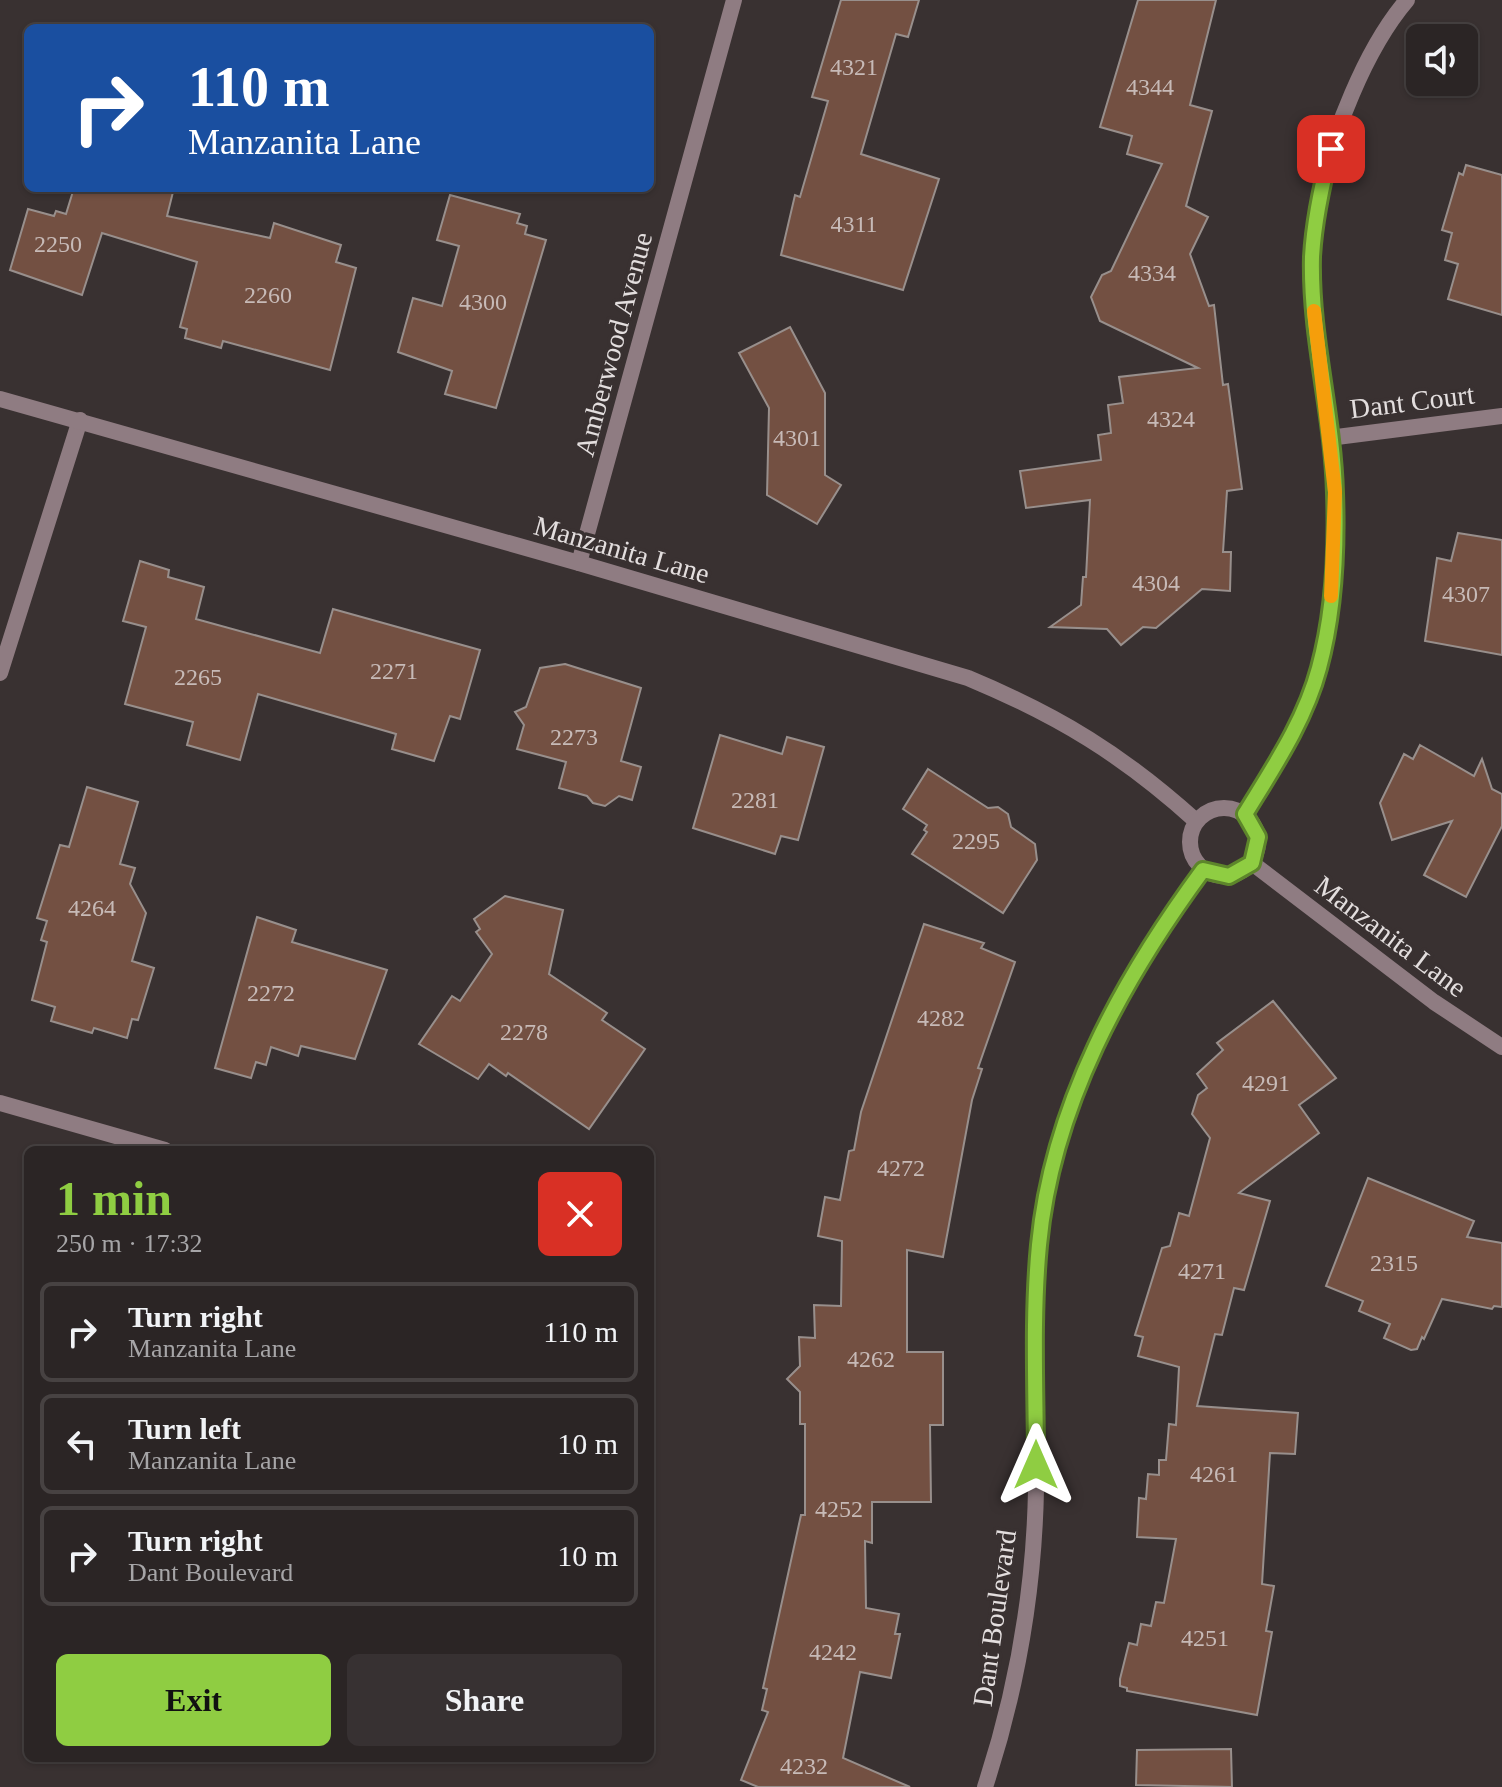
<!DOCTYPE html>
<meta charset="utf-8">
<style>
body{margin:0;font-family:"Times New Roman",serif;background:#373132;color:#f1f3f6;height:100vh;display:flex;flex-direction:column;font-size:30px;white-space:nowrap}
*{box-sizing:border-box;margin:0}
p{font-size:26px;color:#a6a5a7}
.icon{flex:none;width:44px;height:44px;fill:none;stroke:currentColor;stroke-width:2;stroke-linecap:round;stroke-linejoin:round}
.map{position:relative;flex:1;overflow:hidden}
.panel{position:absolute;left:24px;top:1146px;width:630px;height:616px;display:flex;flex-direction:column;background:#2b2525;border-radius:12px;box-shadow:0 2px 6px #0004,0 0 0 2px #474242}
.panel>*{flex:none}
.hud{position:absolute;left:24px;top:24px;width:630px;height:168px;border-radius:12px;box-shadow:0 2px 6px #0004,0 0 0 2px #474242;background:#1a4fa0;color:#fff;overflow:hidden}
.tools{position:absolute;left:1406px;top:24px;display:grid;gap:16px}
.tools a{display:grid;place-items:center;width:72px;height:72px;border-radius:12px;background:#2b2525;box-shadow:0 2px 6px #0004,0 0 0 2px #474242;font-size:40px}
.pin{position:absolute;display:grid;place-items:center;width:68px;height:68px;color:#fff;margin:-34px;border-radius:16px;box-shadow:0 4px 12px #0006}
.me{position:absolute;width:88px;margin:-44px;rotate:0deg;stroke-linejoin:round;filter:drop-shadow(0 0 6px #0008)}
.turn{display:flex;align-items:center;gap:28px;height:168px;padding:0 32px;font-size:36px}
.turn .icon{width:104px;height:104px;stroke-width:2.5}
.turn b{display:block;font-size:56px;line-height:68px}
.round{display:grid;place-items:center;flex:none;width:84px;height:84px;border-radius:12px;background:#373132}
.headline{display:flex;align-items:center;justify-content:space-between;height:136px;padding:0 32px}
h1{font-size:48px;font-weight:600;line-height:60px;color:#8fcd42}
.action{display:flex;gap:16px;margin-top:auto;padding:16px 32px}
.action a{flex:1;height:92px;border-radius:12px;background:#8fcd42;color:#111;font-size:32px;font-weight:600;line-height:92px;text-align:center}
.action a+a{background:#373132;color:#f1f3f6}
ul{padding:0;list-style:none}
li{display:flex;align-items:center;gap:24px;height:100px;margin:0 16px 12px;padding:0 16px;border:4px solid #474242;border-radius:12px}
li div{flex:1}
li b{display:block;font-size:30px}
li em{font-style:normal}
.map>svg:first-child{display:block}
.building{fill:#735042;stroke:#988f8c;stroke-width:2}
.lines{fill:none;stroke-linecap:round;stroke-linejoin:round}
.minor{stroke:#8f7c82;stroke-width:16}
.tertiary{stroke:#8f7c82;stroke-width:16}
.route-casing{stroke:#5d852b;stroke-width:20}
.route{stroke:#8fcd42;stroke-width:14}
.slow{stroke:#f59e0b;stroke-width:14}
.labels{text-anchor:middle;stroke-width:7;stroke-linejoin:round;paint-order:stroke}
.number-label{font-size:24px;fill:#c7bab7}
.street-label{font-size:28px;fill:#e3dede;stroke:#393131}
</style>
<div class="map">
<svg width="1502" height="1787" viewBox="0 0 1502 1787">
<rect width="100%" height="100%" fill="#393131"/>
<g class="building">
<path d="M841 0H919L908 37 896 34 861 154 939 179 903 290 781 255 795 195 800 197 828 101 812 97Z"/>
<path d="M1138 0H1216L1190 105 1212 111 1186 206 1208 217 1190 254 1209 306 1214 305 1223 385 1228 384 1242 489 1227 491 1223 552H1231L1230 591 1202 589 1156 628 1143 627 1121 645 1107 629 1050 627 1081 605 1083 577H1086L1090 500 1026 508 1020 471 1101 460 1098 435 1111 433 1108 405 1123 403 1119 377 1198 368 1100 321 1091 297 1102 275 1111 271 1162 164 1127 154 1132 136 1100 127Z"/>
<path d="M1466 165 1502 175V315L1448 299 1458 264 1445 260 1452 233 1442 230 1459 173 1463 175Z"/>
<path d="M74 188H174L167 216 270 238 274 223 341 245 336 262 356 268 330 370 223 341 221 348 185 338 187 329 180 327 197 262 102 233 82 295 10 270 28 209 54 216 56 211 66 214Z"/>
<path d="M450 195 520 214 517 223 527 226 525 234 546 240 496 408 445 394 452 371 398 352 413 298 442 306 459 246 437 240Z"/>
<path d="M790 327 825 393V475L841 485 817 524 767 495 769 408 739 353Z"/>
<path d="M1458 533 1502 540V655L1425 641 1437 558 1451 561Z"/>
<path d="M140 561 169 570 168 577 204 587 196 619 320 653 333 609 480 650 460 719 450 716 434 761 392 749 396 734 258 694 240 760 187 745 193 722 125 704 146 627 123 621Z"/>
<path d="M565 664 641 688 621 761 641 767 632 800 619 796 605 806 593 803 587 796 559 788 566 762 517 749 524 725 515 712 526 707 540 668Z"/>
<path d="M720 735 782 754 787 737 824 747 798 840 781 836 775 854 693 828Z"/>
<path d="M1420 745 1474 776 1482 759 1492 789 1502 794V826L1466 897 1424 875 1452 821 1392 840 1380 803 1404 754 1413 759Z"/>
<path d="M928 769 988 808 998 807 1008 814 1011 827 1035 844 1037 860 1003 913 912 854 927 832 924 830 927 825 903 809Z"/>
<path d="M87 787 138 802 120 864 135 868 130 884 146 913 132 961 154 968 138 1020 132 1019 127 1038 94 1028 92 1033 51 1021 55 1007 32 1000 47 942 41 940 47 921 37 918 60 845 69 847Z"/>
<path d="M505 896 563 910 549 974 607 1013 602 1020 645 1049 589 1129 508 1073 506 1076 489 1064 478 1079 419 1044 452 996 460 1001 492 954 476 932 480 929 474 919Z"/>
<path d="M257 917 296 930 292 942 387 970 355 1059 301 1046 298 1056 271 1047 266 1065 256 1062 251 1078 215 1068Z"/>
<path d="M924 924 984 943 981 948 1015 962 978 1068 982 1069 972 1100 943 1257 907 1250V1352H943V1425H930L931 1502H872V1543L865 1541 866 1608 899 1614 895 1634H900L891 1678 860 1672 843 1758 910 1787H758L741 1780 768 1712 762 1710 767 1689 763 1688 801 1515H805V1424H800V1392L787 1379 800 1366 799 1337 815 1338 814 1305 841 1306 842 1241 818 1236 825 1197 840 1200 849 1151 854 1150 861 1112Z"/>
<path d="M1273 1001 1336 1078 1299 1105 1319 1133 1239 1193 1270 1201 1244 1290 1234 1288 1222 1335 1215 1334 1197 1406 1298 1413 1295 1454 1270 1453 1262 1584 1274 1586 1266 1631 1272 1632 1257 1715 1127 1691V1688L1120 1686V1679L1129 1643 1137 1645 1141 1624 1151 1626 1156 1602 1164 1603 1176 1539 1137 1537 1139 1498 1146 1499 1148 1474 1159 1475V1460H1166L1169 1424 1176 1425 1179 1367 1138 1356 1143 1337 1135 1335 1162 1248 1170 1246 1179 1213 1189 1216 1210 1138 1192 1114 1198 1095 1207 1088 1197 1074 1223 1050 1217 1043Z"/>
<path d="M1368 1178 1474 1221 1467 1237 1502 1243V1307L1494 1306 1492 1309 1442 1299 1424 1339 1422 1337 1417 1349 1411 1350 1384 1338 1390 1324 1359 1311 1363 1301 1326 1286Z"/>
<path d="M1231 1749 1232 1787 1136 1785 1137 1750Z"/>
</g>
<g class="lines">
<g class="minor">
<path d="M1329 438 1502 416"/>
<path d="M579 563 734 0"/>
<path d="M0 673 80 420"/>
<path d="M1245 814C1278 759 1315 704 1326 639 1334 592 1337 542 1335 494 1333 415 1312 338 1313 258 1313 202 1330 145 1352 94 1366 61 1384 27 1407 0"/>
<path d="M0 1103 165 1150"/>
<path d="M985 1787C1017 1690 1034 1592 1036 1490 1039 1396 1027 1299 1044 1206 1067 1080 1129 971 1203 870"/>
</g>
<g class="tertiary">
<path d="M0 399 579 563 968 678C1059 716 1123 755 1196 821"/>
<circle cx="1224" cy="842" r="34"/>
<path d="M1252 863 1434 1002 1502 1047"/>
</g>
</g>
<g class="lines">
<defs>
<path id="route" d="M1036 1465C1036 1392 1032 1318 1039 1245 1052 1106 1122 980 1203 870L1229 876 1252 863 1258 837 1245 814C1273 768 1305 721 1319 668 1334 613 1337 550 1335 493 1333 414 1310 336 1312 257 1314 220 1322 184 1331 149"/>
</defs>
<use href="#route" class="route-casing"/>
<use href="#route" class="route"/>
<path class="slow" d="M1314 311 1335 492 1331 596"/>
</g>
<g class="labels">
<g class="number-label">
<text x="854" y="75">4321</text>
<text x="1150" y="95">4344</text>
<text x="854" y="232">4311</text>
<text x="58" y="252">2250</text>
<text x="1152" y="281">4334</text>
<text x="268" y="303">2260</text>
<text x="483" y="310">4300</text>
<text x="1171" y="427">4324</text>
<text x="797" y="446">4301</text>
<text x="1156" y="591">4304</text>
<text x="1466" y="602">4307</text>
<text x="394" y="679">2271</text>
<text x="198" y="685">2265</text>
<text x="574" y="745">2273</text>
<text x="755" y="808">2281</text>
<text x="976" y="849">2295</text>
<text x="92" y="916">4264</text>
<text x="271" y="1001">2272</text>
<text x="941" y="1026">4282</text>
<text x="524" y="1040">2278</text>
<text x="1266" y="1091">4291</text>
<text x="901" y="1176">4272</text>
<text x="1394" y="1271">2315</text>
<text x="1202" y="1279">4271</text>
<text x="871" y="1367">4262</text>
<text x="1214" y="1482">4261</text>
<text x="839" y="1517">4252</text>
<text x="1205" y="1646">4251</text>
<text x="833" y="1660">4242</text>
<text x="804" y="1774">4232</text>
</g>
<g class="street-label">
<text transform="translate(613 344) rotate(-75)" y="10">Amberwood Avenue</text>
<text transform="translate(1412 401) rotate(-7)" y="10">Dant Court</text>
<text transform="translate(622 549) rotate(16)" y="10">Manzanita Lane</text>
<text transform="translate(1391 936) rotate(37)" y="10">Manzanita Lane</text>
<text transform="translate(994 1618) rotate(-82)" y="10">Dant Boulevard</text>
</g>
</g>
</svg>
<div class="tools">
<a><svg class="icon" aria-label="sound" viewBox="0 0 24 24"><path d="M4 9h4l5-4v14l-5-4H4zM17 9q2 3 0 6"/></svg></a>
</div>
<div class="pin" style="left:1331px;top:149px;background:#d93025"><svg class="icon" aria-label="arrive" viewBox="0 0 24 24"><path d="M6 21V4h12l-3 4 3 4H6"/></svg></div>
<svg class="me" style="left:1036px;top:1465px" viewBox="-20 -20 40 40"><path d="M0-17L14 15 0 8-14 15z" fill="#8fcd42" stroke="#fff" stroke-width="4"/></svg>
<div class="hud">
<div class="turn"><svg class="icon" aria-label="right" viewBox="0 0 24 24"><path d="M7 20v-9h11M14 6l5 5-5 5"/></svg><div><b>110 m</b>Manzanita Lane</div></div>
</div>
<section class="panel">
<div class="headline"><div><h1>1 min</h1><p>250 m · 17:32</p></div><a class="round" style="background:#d93025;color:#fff"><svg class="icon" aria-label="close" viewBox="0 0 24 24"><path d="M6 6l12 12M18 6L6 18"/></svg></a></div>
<ul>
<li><svg class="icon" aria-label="right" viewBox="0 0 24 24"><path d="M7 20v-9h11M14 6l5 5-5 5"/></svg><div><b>Turn right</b><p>Manzanita Lane</p></div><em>110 m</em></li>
<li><svg class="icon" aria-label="left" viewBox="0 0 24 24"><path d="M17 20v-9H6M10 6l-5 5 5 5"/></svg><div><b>Turn left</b><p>Manzanita Lane</p></div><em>10 m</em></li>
<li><svg class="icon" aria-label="right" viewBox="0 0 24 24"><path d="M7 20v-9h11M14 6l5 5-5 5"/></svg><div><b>Turn right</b><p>Dant Boulevard</p></div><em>10 m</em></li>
</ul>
<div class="action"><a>Exit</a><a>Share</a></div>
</section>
</div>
